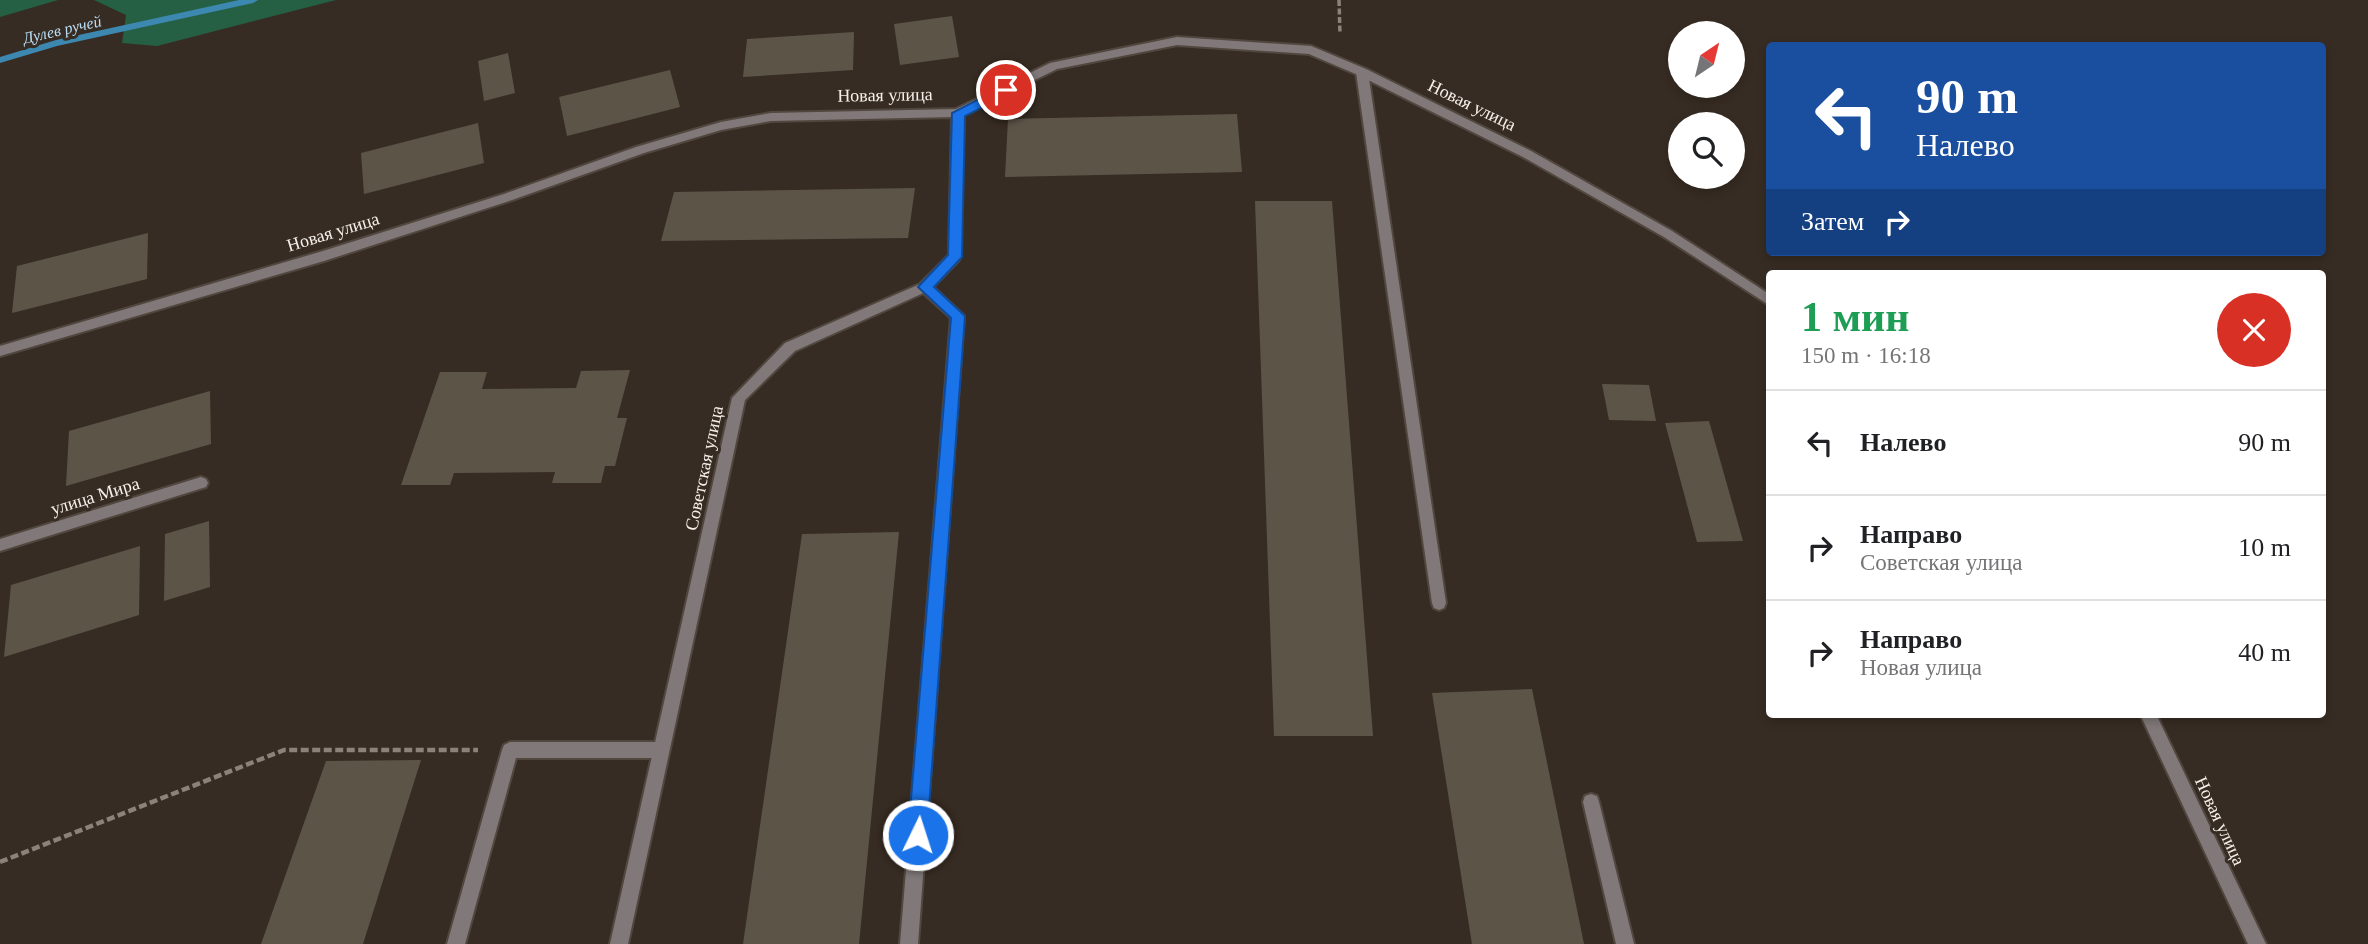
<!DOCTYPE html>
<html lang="ru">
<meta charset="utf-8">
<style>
body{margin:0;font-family:Georgia,serif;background:#f6f6f6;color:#202124;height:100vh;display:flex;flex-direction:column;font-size:26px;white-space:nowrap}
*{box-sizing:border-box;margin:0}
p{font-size:23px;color:#757577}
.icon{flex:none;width:38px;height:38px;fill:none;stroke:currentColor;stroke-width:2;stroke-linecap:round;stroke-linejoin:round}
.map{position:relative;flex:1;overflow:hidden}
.side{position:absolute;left:1766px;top:270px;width:560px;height:448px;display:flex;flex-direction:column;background:#fff;border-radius:7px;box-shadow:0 4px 10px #0003}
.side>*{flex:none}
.hud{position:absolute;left:1766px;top:42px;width:560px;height:214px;border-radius:7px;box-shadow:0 4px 10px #0003;background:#1a4fa0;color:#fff;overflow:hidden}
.needle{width:46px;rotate:35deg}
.tools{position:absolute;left:1668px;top:21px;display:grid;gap:14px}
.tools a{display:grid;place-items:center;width:77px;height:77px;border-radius:50%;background:#fff;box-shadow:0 4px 10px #0003;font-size:35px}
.pin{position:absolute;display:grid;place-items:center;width:60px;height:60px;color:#fff;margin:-30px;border:4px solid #fff;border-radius:50%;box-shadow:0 2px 7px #0007}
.me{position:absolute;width:77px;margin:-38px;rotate:4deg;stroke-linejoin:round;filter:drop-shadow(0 0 5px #0008)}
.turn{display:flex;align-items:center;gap:24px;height:147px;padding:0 35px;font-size:32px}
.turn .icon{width:91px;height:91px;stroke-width:2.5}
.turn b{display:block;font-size:49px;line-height:60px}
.then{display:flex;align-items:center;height:66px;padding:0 35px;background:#0003;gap:14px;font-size:26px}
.round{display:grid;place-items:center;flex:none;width:74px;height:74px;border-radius:37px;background:#f6f6f6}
.summary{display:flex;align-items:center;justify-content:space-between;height:119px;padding:0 35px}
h1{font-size:42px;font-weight:700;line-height:52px;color:#1e9e55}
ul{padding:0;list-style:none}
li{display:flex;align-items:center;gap:21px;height:105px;padding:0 35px;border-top:2px solid #e0e0e0}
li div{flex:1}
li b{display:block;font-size:26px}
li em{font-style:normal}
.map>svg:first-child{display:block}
.green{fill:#256044}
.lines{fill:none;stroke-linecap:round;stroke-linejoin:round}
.stream{fill:#3d88b0;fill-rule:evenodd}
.building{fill:#5d5448}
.service-casing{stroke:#52473f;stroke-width:4}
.minor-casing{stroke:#52473f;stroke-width:4}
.path-far1{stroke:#8b827a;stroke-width:3.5;stroke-dasharray:6 2.5;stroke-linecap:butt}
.path{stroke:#8b827a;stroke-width:4.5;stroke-dasharray:8 3.5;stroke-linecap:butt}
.service{fill:#817979;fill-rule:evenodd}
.minor{fill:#817979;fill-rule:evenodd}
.route{fill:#1a73e8;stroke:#114b97;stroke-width:2}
.labels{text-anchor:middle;stroke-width:6;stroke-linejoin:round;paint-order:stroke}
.far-water-label{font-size:16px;font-style:italic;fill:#b9def5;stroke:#372c23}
.street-label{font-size:18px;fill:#f6efe9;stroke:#372c23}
</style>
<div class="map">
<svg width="2368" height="944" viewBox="0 0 2368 944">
<rect width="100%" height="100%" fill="#372c23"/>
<g class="green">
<path d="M0 0H58L0 17Z"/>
<path d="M94 0H336L157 46 122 43 126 15Z"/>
</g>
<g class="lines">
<path class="stream" d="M239 0H258L253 3 57 46 0 63V57L56 40Z"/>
</g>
<g class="building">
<path d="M952 16 959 57 900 65 894 24Z"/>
<path d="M854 32 853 70 743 77 747 39Z"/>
<path d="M508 53 515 93 484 101 478 61Z"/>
<path d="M670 70 680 107 567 136 559 97Z"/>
<path d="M1237 114 1242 172 1005 177 1008 119Z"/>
<path d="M478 123 484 163 364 194 361 153Z"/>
<path d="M915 188 908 238 661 241 674 192Z"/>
<path d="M1255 201H1332L1373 736H1274Z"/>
<path d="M148 233 147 279 12 313 17 266Z"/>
<path d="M630 370 617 418H627L615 466H605L601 483H552L555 472 454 473 450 485H401L440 372H487L482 389 576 388 581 371Z"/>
<path d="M1602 384 1649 385 1656 421 1609 420Z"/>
<path d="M210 391 211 444 66 486 69 431Z"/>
<path d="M1709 421 1743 541 1697 542 1665 423Z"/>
<path d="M209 521 210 587 164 601 165 534Z"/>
<path d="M899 532 859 944H743L802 534Z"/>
<path d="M140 546 139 615 4 657 11 585Z"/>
<path d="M1532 689 1584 944H1472L1432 693Z"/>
<path d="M421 760 363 944H261L326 761Z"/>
</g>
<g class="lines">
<defs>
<g id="service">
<path d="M1362 68 1368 72 1446 603 1444 608 1439 610 1434 608 1432 603 1356 72Z"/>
<path d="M925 282 930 284 964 316 918 944H900L951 318 920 290 919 287Z"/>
<path d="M510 742H661L667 745 669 750 667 755 661 758H516L465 944H447L502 750 504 745Z"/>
<path d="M1591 794 1597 796 1599 802 1634 944H1616L1583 802 1585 796Z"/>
</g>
<g id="minor">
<path d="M1177 37 1311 46 1366 69 1531 151 1672 231 1769 294V305L1664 237 1523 157 1358 75 1309 54 1177 45 1057 69 964 115 959 260 930 290 795 351 745 400 628 944H610L732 398 785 343 920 284 949 255 952 117 771 121 721 130 644 153 512 200 324 261 0 356V346L323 251 504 194 636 147 721 122 771 113 956 109 1050 63Z"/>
<path d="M201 477 206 479 208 483 206 487 0 551V539Z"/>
<path d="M2140 714H2156L2266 944H2248Z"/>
</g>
</defs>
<use href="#service" class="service-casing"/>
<use href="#minor" class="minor-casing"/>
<path class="path-far1" d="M1339 0 1340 34"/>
<path class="path" d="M0 862 284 750H478"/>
<use href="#service" class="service"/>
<use href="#minor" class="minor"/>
</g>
<path class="route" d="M1006 85 1011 86V93L965 116 962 257 934 287 965 316 927 835 924 841 918 844 911 841 908 835 951 318 918 287 948 255 952 113Z"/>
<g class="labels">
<g class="far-water-label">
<text transform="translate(62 29) rotate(-13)" y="6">Дулев ручей</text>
</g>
<g class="street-label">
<text transform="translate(885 95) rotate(-1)" y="6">Новая улица</text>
<text transform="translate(1472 105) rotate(26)" y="6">Новая улица</text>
<text transform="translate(333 232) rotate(-17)" y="6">Новая улица</text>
<text transform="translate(704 468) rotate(-78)" y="6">Советская улица</text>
<text transform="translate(95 496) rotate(-17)" y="6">улица Мира</text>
<text transform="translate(2220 821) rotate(65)" y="6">Новая улица</text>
</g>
</g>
</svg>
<div class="tools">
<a><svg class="needle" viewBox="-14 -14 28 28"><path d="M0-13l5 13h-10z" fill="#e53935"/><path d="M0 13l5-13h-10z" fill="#757577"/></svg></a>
<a><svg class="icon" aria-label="search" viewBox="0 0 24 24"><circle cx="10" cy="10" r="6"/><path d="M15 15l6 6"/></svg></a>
</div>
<div class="pin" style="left:1006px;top:90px;background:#d93025"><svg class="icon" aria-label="arrive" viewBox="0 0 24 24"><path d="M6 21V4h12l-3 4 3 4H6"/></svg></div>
<svg class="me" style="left:918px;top:835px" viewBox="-20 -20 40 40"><circle r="17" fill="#1a73e8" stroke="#fff" stroke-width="3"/><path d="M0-11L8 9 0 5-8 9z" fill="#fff"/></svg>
<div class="hud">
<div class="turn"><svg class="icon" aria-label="left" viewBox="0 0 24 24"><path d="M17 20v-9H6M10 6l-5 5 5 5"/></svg><div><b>90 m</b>Налево</div></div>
<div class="then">Затем<svg class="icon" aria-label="right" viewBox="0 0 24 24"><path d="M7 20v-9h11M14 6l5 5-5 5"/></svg></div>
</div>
<section class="side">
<div class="summary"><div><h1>1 мин</h1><p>150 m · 16:18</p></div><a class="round" style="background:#d93025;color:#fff"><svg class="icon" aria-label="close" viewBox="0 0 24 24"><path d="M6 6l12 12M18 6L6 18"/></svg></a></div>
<ul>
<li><svg class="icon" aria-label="left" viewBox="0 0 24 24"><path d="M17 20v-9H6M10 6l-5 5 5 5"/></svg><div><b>Налево</b></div><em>90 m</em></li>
<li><svg class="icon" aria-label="right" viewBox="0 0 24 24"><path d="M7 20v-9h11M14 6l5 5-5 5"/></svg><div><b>Направо</b><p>Советская улица</p></div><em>10 m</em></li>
<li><svg class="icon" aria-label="right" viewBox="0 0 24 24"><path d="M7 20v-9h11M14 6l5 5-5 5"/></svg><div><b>Направо</b><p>Новая улица</p></div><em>40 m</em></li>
</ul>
</section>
</div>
